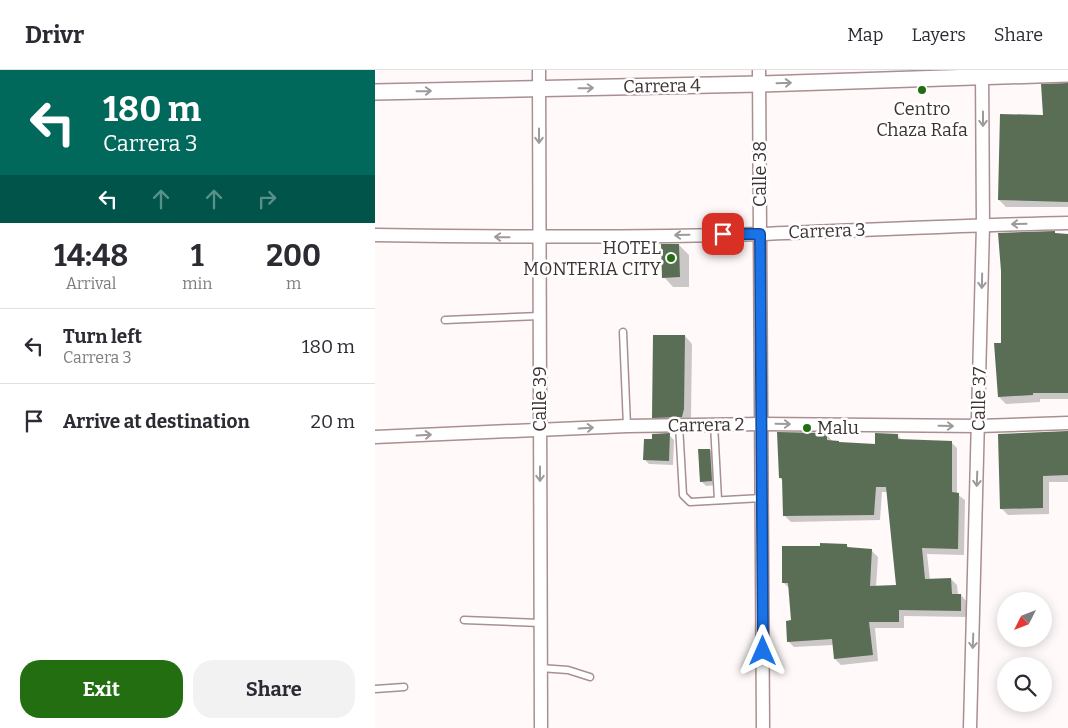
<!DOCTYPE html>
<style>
body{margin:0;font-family:Bitter,serif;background:#f2f2f3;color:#2b2b33;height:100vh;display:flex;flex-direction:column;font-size:19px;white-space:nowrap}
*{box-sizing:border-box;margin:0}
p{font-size:16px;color:#7c7c81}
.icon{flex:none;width:28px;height:28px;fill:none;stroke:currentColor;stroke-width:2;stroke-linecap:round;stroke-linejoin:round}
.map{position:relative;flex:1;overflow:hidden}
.drawer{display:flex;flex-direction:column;background:#fff;width:375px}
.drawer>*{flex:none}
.guide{background:#00695c;color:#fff;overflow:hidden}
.needle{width:32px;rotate:228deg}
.controls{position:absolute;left:622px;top:522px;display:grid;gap:10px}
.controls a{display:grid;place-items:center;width:55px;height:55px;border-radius:50%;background:#fff;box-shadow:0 2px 12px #0003;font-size:25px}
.pin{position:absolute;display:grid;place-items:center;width:42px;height:42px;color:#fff;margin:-21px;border-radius:10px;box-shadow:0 2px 8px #0006}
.me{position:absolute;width:55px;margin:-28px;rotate:0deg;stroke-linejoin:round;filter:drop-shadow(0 0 4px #0008)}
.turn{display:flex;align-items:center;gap:18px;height:105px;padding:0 20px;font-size:22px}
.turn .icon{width:65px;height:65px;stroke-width:2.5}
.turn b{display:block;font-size:35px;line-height:42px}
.lanes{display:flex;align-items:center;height:48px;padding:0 20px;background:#0003;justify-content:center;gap:25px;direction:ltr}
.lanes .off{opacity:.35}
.eta{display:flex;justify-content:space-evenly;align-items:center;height:85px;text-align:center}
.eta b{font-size:30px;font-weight:700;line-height:35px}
.primary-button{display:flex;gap:10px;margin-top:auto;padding:10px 20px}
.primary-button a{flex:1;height:58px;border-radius:20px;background:#236e11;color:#fff;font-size:20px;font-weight:700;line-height:58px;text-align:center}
.primary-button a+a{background:#f2f2f3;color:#2b2b33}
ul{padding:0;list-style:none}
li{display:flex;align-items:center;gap:15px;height:75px;padding:0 20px;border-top:1px solid #e1e1e2}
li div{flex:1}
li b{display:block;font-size:19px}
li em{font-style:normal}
header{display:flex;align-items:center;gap:30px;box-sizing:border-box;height:70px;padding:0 25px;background:#fff;border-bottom:1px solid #e1e1e2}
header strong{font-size:24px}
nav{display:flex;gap:28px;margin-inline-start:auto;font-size:18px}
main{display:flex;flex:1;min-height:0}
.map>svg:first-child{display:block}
.shadow{fill:#0003}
.building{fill:#596e55}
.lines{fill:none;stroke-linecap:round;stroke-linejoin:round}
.service-casing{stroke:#a98f91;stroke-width:9}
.minor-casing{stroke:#a98f91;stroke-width:15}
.tertiary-casing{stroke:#a98f91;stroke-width:18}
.service{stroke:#fff;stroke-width:6}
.minor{stroke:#fff;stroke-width:12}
.tertiary{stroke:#fff;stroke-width:15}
.oneway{stroke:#9e999a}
.route-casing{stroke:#114b97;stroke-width:12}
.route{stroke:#1a73e8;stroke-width:9}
.poi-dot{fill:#236e11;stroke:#fff;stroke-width:2}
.labels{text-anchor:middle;stroke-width:5;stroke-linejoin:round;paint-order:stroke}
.street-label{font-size:18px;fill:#3e3334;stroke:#fff}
.poi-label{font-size:18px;fill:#3e3334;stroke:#fff}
</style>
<header>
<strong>Drivr</strong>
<nav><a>Map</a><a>Layers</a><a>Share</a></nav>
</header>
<main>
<section class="drawer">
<div class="guide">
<div class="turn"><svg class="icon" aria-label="left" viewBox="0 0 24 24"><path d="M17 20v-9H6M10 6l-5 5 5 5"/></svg><div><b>180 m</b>Carrera 3</div></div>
<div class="lanes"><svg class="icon" aria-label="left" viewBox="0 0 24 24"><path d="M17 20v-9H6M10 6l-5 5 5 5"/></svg><svg class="icon off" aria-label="ahead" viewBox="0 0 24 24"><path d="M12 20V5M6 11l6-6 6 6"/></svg><svg class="icon off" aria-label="ahead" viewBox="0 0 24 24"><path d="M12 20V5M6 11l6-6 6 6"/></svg><svg class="icon off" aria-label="right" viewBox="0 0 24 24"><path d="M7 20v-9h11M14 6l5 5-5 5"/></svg></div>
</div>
<div class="eta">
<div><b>14:48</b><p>Arrival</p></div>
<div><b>1</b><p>min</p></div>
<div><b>200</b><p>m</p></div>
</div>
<ul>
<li><svg class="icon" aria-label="left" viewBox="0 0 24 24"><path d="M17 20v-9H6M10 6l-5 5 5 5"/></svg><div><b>Turn left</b><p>Carrera 3</p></div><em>180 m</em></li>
<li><svg class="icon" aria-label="arrive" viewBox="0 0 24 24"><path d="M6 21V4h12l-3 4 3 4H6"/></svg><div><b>Arrive at destination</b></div><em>20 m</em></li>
</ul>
<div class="primary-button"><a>Exit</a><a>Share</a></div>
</section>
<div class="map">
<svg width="693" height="658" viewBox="0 0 693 658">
<rect width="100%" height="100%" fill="#fff9f9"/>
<g class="shadow">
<path d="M693 15V137H631L624 130 669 47Z"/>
<path d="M682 165H693V329H665V332L631 334 624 327 627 274Z"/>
<path d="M304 175 314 185V217H298L289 207Z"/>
<path d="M310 266 317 274 316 347 314 354H286L278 347Z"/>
<path d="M693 362V412H674V444L633 445 626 438Z"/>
<path d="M451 364 458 372 466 373 501 375 522 365 528 371 576 372 582 378V424L590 430 589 485 552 484 555 510 576 509 582 515 583 525H586L592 532V547L529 546V558H500L503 591 466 595 460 589 458 575 419 577 413 571 418 551 415 519 408 512 471 475 475 479 496 480 503 487 501 517 522 516 513 422H507L505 450 416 452 410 446 409 412 405 408Z"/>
<path d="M294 365 299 370 298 395 274 394 269 389 278 371Z"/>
<path d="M335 380 340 385 341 415 331 416 326 411Z"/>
</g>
<g class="building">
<path d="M693 13V132L623 130 625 44 668 45 666 14Z"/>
<path d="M680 161V163L693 164V323H658V325L623 327 619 273H626V201L623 163Z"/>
<path d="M286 174H304L305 207 287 208Z"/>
<path d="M278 265H310L309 339 307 347 277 348Z"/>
<path d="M693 361V405L668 406V438L625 439 623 364Z"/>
<path d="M402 362 452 363V370L464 371V372L500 374V363L523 364V369L577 371V422L584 423 583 479 547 478 550 509 576 508 577 524H586V541L524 540V552H494L498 585 459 589 457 569 412 572 411 551 416 550 413 513H407V476H445V473L472 474V477L497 479 495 516 521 515 511 417H501L499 445 408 446 407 408H404Z"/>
<path d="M295 363 294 391 268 390 269 369H277V364Z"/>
<path d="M323 379H335L337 411 325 412Z"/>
</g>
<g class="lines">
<defs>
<g id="service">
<path d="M70 250 165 246"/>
<path d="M248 262 252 356"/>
<path d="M339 354 343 430"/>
<path d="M304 355 308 425 315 432 387 428"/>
<path d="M89 550 165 553"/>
<path d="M165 598 193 600 215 607"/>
<path d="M0 619 29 617"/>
</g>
<g id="minor">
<path d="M164 0 166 658"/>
<path d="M384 0 388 658"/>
<path d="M0 165C129 167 258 168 386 164 489 160 591 155 693 153"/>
<path d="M0 367 252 356 386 354 604 356 693 353"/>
<path d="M595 658 608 155 607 0"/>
</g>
<path id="tertiary" d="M0 22 384 14 693 4"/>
</defs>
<use href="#service" class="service-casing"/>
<use href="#minor" class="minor-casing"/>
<use href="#tertiary" class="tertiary-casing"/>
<use href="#service" class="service"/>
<use href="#minor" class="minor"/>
<use href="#tertiary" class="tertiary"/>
</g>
<defs><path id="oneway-shaft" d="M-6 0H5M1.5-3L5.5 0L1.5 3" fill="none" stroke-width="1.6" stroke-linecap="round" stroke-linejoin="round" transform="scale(1.25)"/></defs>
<g class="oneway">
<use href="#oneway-shaft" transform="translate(409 13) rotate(-2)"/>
<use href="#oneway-shaft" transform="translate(211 18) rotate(-1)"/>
<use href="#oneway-shaft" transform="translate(49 21) rotate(-1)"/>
<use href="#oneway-shaft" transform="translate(608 49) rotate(90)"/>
<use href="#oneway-shaft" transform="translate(164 66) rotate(90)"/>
<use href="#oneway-shaft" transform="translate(644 154) rotate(179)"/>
<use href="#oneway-shaft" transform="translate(307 165) rotate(179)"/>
<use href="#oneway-shaft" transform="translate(127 167) rotate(-179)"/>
<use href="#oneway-shaft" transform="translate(607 211) rotate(91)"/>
<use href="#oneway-shaft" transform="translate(408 354) rotate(1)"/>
<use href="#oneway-shaft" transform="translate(571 356) rotate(1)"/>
<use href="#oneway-shaft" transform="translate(211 358) rotate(-3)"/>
<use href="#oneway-shaft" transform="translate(49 365) rotate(-3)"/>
<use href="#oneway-shaft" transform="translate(165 404) rotate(90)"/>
<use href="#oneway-shaft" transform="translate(602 409) rotate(92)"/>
<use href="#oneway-shaft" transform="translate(598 571) rotate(92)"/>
</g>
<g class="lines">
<defs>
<path id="route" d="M348 164H385L388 581"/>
</defs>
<use href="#route" class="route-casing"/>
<use href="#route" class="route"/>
</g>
<g class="poi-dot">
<circle cx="547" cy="20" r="5"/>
<circle cx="296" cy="188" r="5"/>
<circle cx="432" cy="358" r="5"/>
</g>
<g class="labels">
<g class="street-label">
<text transform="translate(287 16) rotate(-1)" y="6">Carrera 4</text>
<text transform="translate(385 104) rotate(-90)" y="6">Calle 38</text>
<text transform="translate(452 161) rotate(-2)" y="6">Carrera 3</text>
<text transform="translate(165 329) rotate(-90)" y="6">Calle 39</text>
<text transform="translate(604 329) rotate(-89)" y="6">Calle 37</text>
<text transform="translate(331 355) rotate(-1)" y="6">Carrera 2</text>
</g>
<g class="poi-label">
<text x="547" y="45">Centro<tspan x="547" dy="21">Chaza Rafa</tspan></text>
<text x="286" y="184" text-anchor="end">HOTEL<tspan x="286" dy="21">MONTERIA CITY</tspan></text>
<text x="442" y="364" text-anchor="start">Malu</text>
</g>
</g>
</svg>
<div class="controls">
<a><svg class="needle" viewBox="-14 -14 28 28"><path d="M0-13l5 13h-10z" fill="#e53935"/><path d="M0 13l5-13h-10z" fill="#7c7c81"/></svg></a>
<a><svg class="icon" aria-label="search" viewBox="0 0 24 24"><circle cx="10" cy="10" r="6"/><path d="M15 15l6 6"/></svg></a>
</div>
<div class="pin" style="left:348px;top:164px;background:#d93025"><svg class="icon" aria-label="arrive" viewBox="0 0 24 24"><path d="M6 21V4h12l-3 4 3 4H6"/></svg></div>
<svg class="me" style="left:388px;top:581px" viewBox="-20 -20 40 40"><path d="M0-17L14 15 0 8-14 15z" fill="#1a73e8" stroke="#fff" stroke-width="4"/></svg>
</div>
</main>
